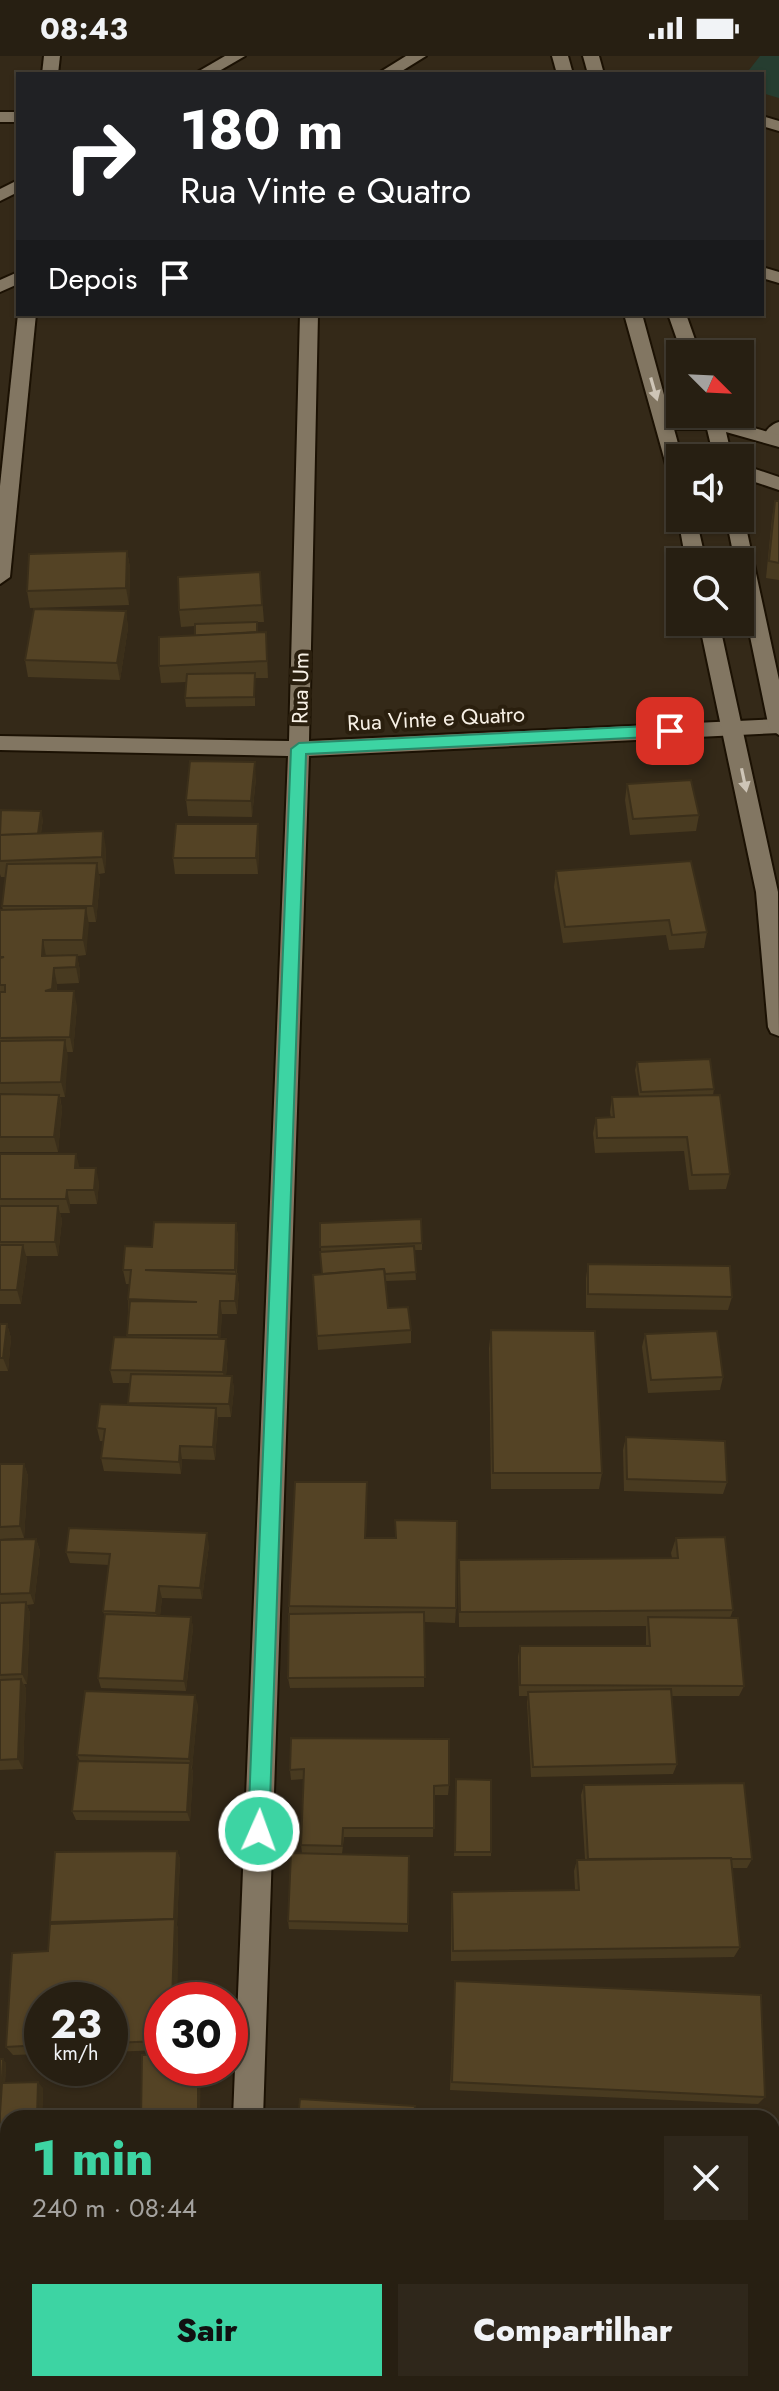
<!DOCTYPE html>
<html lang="pt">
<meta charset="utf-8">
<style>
body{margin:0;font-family:Jost,sans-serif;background:#2f271b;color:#f1f3f6;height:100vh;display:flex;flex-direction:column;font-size:30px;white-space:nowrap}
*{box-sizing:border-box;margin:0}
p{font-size:26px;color:#a4a29f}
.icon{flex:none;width:44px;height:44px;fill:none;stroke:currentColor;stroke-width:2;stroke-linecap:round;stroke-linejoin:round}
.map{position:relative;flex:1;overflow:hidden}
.details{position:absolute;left:0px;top:2054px;width:780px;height:282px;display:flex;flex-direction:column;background:#271f12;border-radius:24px 24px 0 0;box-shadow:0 2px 6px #0004,0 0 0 2px #433d32}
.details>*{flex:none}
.top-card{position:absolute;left:16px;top:16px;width:748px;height:244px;border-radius:0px;box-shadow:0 2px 6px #0004,0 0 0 2px #433d32;background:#202124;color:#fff;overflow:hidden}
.needle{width:52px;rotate:114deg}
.fabs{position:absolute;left:666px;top:284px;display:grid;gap:16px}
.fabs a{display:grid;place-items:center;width:88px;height:88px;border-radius:0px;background:#271f12;box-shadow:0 2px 6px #0004,0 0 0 2px #433d32;font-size:40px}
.speed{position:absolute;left:24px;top:1926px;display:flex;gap:16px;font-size:40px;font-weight:700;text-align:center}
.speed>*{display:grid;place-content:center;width:104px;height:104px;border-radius:50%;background:#271f12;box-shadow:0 2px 6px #0004,0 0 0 2px #433d32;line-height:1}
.speed small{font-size:20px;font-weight:400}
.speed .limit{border:12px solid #d22;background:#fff;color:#111}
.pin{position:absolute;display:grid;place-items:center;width:68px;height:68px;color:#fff;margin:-34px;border-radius:16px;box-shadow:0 4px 12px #0006}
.me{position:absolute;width:88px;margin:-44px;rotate:2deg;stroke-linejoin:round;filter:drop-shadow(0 0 6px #0008)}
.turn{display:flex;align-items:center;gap:28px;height:168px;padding:0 32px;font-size:36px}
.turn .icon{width:104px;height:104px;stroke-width:2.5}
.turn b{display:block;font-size:56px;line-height:68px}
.then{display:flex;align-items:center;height:76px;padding:0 32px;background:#0003;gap:16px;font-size:30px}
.round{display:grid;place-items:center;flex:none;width:84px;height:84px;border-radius:0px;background:#2f271b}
.headline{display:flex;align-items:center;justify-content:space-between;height:136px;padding:0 32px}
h1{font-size:48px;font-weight:800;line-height:60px;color:#3dd4a3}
.primary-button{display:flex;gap:16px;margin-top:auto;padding:16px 32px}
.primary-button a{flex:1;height:92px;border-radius:0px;background:#3dd4a3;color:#111;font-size:32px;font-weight:800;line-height:92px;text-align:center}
.primary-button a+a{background:#2f271b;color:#f1f3f6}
.status{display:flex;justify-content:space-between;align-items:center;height:56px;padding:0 40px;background:#271f12;direction:ltr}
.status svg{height:22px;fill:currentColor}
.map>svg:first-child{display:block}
.green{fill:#263d30}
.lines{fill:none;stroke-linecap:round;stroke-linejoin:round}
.street-casing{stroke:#1b1103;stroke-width:4}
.secondary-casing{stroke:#1b1103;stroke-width:4}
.street{fill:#827662;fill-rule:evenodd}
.secondary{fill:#827662;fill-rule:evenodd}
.wall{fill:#483a20}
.shaded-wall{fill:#3b2f1a}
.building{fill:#544325;stroke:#3b2f1a;stroke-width:2}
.oneway{fill:#cec5b7}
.route{fill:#3dd4a3;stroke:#288a6a;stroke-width:2}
.labels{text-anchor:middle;stroke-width:8;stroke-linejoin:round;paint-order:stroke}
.street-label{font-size:22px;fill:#f7f0e5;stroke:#2a1f0e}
</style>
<div class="status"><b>08:43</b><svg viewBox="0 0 49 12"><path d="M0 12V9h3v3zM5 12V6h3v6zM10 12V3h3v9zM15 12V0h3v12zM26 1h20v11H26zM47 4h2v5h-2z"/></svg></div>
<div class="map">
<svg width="779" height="2335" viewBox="0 0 779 2335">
<rect width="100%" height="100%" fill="#342918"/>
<path class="green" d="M760 0H779V42L762 37V18H746Z"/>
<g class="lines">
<defs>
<g id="street">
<path d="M44 0H60L58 18H42Z"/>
<rect x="0" y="56" width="18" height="10"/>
<path d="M762 60 779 65V75L762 70Z"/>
<path d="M762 211 779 216V227L762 222Z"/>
<path d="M18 258H36L10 521 0 528V430Z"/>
<path d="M300 258H318L309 685 779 663V677L309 700 263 2062H233L288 700 0 694V680L289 685Z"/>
<path d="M779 366V385L766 386C760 378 771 368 779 366Z"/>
<rect x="772" y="2182" width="7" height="32"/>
<rect x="0" y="2192" width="8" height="32"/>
<rect x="223" y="2328" width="32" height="7"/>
</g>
<g id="secondary">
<path d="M225 0H245L214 18H194Z"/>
<path d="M406 0H426L397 18H377Z"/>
<path d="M552 0H568L573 18H557Z"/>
<path d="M583 0H599L604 18H588Z"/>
<path d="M18 124V136L0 145V133Z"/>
<path d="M18 216V228L0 236V224Z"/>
<path d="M624 258H642L670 361 721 358 722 363 779 379V391L726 376 732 402H714L707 373H674L682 402 680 436 673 434Z"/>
<path d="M668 258H686L700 298H682Z"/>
<path d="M740 408 779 421V434L740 421Z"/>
<path d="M740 457 744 462 779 624V679L769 672 740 532V506H735L726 462H740Z"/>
<path d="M680 458V462H696L706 506H686L678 462Z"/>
<path d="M699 566H719L778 836 779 980 771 977 768 971 756 836Z"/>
</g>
</defs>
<use href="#street" class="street-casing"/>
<use href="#secondary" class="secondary-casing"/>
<use href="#street" class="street"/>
<use href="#secondary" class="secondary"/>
</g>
<g class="wall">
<path d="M775 445H779V524L766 522 772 462Z"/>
<path d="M127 495 130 512 129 549 30 552 27 535Z"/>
<path d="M260 516 264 566H257V576H266L268 622H255V650L186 651 185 642 186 626 161 627 159 610 195 580V570L181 571 179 554Z"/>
<path d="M126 555 128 572 120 624 28 621 25 604Z"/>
<path d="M256 722 252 761 188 760 186 744Z"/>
<path d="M627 728 699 759 696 775 630 779 625 744Z"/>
<path d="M0 762 43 763 41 777 106 792 105 817 99 818 100 824 96 866H88L86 899 77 900 80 915 79 927 57 928V935L77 950 73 996H67L65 1041H60L62 1053 58 1096H0V854H3L2 850 6 821H1L0 818Z"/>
<path d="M259 785 258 818H175L173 802Z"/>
<path d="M556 815 707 876 704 892 669 894 666 879 563 887 554 831Z"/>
<path d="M637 1006 714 1033 713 1039 730 1118 726 1133 689 1134 684 1095 595 1097 593 1077 596 1062H611L610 1056 612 1041 639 1040 635 1014Z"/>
<path d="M0 1098 79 1112 99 1126 97 1148H70V1157H60L62 1164 58 1200H26L27 1203 21 1248H0Z"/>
<path d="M236 1167 238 1181 237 1218 239 1231 237 1258H222L220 1283 228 1297 226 1320H232L234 1333 231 1361H218L215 1404 182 1403 181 1418 104 1415 101 1402 103 1385H100L97 1372 128 1349 130 1327H113L110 1314 127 1281 129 1228H126L123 1214 152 1191Z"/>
<path d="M320 1167 422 1187V1194H414L416 1224 386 1225 388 1252 411 1274V1287L318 1294 313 1219 322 1218Z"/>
<path d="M588 1208 732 1241 728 1254 586 1252V1222Z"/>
<path d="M0 1268H7L11 1282 8 1315H0Z"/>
<path d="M491 1274 602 1417 599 1433H491L489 1292Z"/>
<path d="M645 1278 723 1321 720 1334 648 1337 642 1291Z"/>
<path d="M626 1381 727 1426 723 1438 624 1435 623 1394Z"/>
<path d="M0 1408H24L28 1420 24 1482 0 1483Z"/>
<path d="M367 1443 366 1482 456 1552 455 1567 424 1566V1631L290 1632 288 1622 289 1550Z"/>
<path d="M676 1482 733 1554 730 1562 744 1630 739 1640H671L677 1708 673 1718 531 1721 527 1646 528 1640H519L518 1601 520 1590H646V1570L459 1571 458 1519 459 1504 672 1502 671 1497Z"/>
<path d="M36 1483 40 1495 34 1548 27 1549 30 1557 27 1628H24L26 1633 23 1713 0 1714V1484Z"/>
<path d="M209 1489 202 1543 162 1542 160 1560 191 1561 193 1572 186 1635 101 1632 98 1622 105 1561 103 1555 109 1509 70 1507 66 1496Z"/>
<path d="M198 1649 192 1712 193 1717 190 1765 76 1764 72 1755 80 1705 77 1699Z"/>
<path d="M291 1682 449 1729 448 1739H434L433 1781H344L342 1798 409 1800 408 1876 289 1873 288 1865 302 1797 301 1789 304 1723 291 1724 290 1714Z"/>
<path d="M456 1723 491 1796V1800H454Z"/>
<path d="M584 1729 752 1803 747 1812H732L740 1891 734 1901 451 1905V1847L452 1836 575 1834 574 1815 577 1804 585 1803 581 1739Z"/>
<path d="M177 1795 180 1803 177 1869 178 1873 177 1944H162V1994L110 1996V1944H42V1998L13 1999 6 1991 48 1895 50 1866Z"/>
<path d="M455 1925 765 2041 758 2048 450 2034Z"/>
<path d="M0 2003 6 2007 5 2027 43 2032 42 2060 8 2062V2163H0Z"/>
<path d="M641 2328H751L752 2335H641Z"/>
</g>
<g class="shaded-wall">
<path d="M127 495 130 512 129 549 126 532Z"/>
<path d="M126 555 128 572 120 624 117 607Z"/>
<path d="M255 706 256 722 252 761 251 745Z"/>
<path d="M41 755 43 763 39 790 37 782Z"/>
<path d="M258 768 259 785 258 818 256 802Z"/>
<path d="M103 775 106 792 105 817 102 801Z"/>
<path d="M97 807 100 824 96 866 93 850Z"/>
<path d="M86 852 89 868 86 899 83 884Z"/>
<path d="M43 884 46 900H42Z"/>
<path d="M77 899 80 915 79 927 76 911Z"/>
<path d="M54 912 57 928 56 949 45 935Z"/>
<path d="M74 935 77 950 73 996 70 981Z"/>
<path d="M65 984 68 1000 65 1041 61 1026Z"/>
<path d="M59 1039 62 1053 58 1096 54 1081Z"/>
<path d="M76 1098 80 1113 75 1112Z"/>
<path d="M96 1112 99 1126 97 1148 94 1134Z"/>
<path d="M67 1134 70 1148V1157L66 1143Z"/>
<path d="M58 1150 62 1164 58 1200 55 1186Z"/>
<path d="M236 1167 238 1181 236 1228 235 1214Z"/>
<path d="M23 1189 27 1203 21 1248 17 1234Z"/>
<path d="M237 1218 239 1231 237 1258 235 1245Z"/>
<path d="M220 1245 222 1258 220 1293 218 1279Z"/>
<path d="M7 1268 11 1282 8 1315 3 1302Z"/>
<path d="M226 1283 228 1297 225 1329 223 1316Z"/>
<path d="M232 1320 234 1333 231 1361 229 1348Z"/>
<path d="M216 1352 218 1365 215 1404 213 1391Z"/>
<path d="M180 1390 182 1403 181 1418 179 1406Z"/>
<path d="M24 1408 28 1420 24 1482 20 1470Z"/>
<path d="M207 1477 209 1489 202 1543 200 1532Z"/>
<path d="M36 1483 40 1495 34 1548 30 1537Z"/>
<path d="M159 1530 162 1542 159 1568 156 1557Z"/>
<path d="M26 1546 30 1557 27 1628 22 1618Z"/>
<path d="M191 1561 193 1572 186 1635 184 1625Z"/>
<path d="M21 1623 26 1633 23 1713 18 1703Z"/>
<path d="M195 1639 198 1649 192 1712 189 1703Z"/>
<path d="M190 1707 193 1717 190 1765 187 1756Z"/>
<path d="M177 1795 180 1803 177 1869 178 1873 177 1944H172L174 1865Z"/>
<path d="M3 2003 6 2007 2 2091 0 2089Z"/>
<path d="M198 2012H201L200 2062H198Z"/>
<path d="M38 2026 43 2032 42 2062 37 2061Z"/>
<rect x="60" y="2328" width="5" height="7"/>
<path d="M144 2328H148L147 2335H144Z"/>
</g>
<g class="building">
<path d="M775 445H779V507L769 505Z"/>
<path d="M127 495 126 532 27 535 29 498Z"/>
<path d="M260 516 262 549 179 554 178 521Z"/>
<path d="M34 553 126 555 117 607 25 604Z"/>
<path d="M257 566V576L195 580V568Z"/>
<path d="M266 576 267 605 159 610V581Z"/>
<path d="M255 617 254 641 185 642 187 618Z"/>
<path d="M190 705 255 706 251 745 186 744Z"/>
<path d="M691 724 699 759 633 763 627 728Z"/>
<path d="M1 754 41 755 38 778 0 779Z"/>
<path d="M176 768H258L256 802H173Z"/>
<path d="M103 775 102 801 0 805V779Z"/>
<path d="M691 805 707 876 672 879 669 864 565 871 556 815Z"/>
<path d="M97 807 93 850H2L7 808Z"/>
<path d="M86 852 83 884H43L42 900 77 899 76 911 54 912 52 933 45 935H74L70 981 0 982V936H5V929H0V902L4 901H0V854Z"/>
<path d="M65 984 61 1026 0 1027V985Z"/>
<path d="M710 1003 714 1033 641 1036 637 1006Z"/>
<path d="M0 1038 59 1039 54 1081H0Z"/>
<path d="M720 1039 730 1118 692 1119 687 1081 597 1082 596 1062 614 1061 612 1041Z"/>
<path d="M0 1098H76L75 1112H96L94 1134H67L66 1143H0Z"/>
<path d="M0 1150H58L55 1186H0Z"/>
<path d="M421 1163 422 1187 320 1191V1167Z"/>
<path d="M154 1166 236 1167 235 1214H145L237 1218 235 1245H220L218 1279H127L130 1245 197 1246 128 1243 131 1214H123L125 1190 152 1191Z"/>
<path d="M0 1189H23L17 1234H0Z"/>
<path d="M414 1190 416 1216 385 1218 384 1213 322 1218 320 1196Z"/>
<path d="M588 1208 730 1210 732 1241 588 1238Z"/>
<path d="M384 1213 388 1252 408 1251 411 1274 317 1280 313 1219Z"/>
<path d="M0 1268H7L3 1302H0Z"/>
<path d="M491 1274 595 1275 602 1417H493Z"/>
<path d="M717 1275 723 1321 651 1324 645 1278Z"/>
<path d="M114 1281 226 1283 223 1316 110 1314Z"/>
<path d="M131 1318 232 1320 229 1348 128 1347Z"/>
<path d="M100 1348 216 1352 213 1391 180 1390 179 1406 101 1402 105 1373 97 1372Z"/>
<path d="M626 1381 725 1385 727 1426 627 1423Z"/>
<path d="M0 1408H24L20 1470 0 1471Z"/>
<path d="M295 1426H367L365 1482H396L395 1464 457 1465 456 1552 289 1550Z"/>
<path d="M69 1472 207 1477 200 1532 159 1530 156 1557 103 1555 110 1498 66 1496Z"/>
<path d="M725 1481 733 1554 460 1556 459 1504 678 1502 676 1482Z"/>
<path d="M36 1483 30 1537 0 1538V1484Z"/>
<path d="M26 1546 22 1618 0 1619V1547Z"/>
<path d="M424 1556 425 1621 288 1622 289 1558Z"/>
<path d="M105 1558 191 1561 184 1625 98 1622Z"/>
<path d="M648 1561 738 1562 744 1630 520 1629V1590H650Z"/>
<path d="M21 1623 18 1703 0 1704V1624Z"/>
<path d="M671 1633 677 1708 533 1711 528 1636Z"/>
<path d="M85 1635 195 1639 189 1703 77 1699Z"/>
<path d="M291 1682 449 1683V1729L434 1730V1772H343L342 1790 301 1789 304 1713 290 1714Z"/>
<path d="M78 1705 190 1707 187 1756 72 1755Z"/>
<path d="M456 1723 491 1724V1796H455Z"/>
<path d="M744 1727 752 1803H732L731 1802 588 1803 584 1729Z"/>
<path d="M177 1795 174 1863 50 1866 55 1796Z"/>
<path d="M291 1797 409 1800 408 1868 288 1865Z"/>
<path d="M731 1802 740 1891 453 1895 452 1836 579 1834 577 1804Z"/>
<path d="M175 1863 172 1944H162V1985L110 1987V1944H42V1989L6 1991 12 1897 48 1895 50 1868Z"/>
<path d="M455 1925 761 1939 765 2041 452 2026Z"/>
<path d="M162 1998V2012H198V2062H141L142 1999Z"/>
<path d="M0 2003H3L0 2057Z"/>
<path d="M38 2026 37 2061 109 2058V2062H8V2158H0V2057L2 2027Z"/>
<path d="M300 2043 415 2050 414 2062H298Z"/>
<path d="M0 2304H8V2328H60V2335H0Z"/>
<rect x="67" y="2328" width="77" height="7"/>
<rect x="280" y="2328" width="157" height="7"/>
<rect x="540" y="2328" width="96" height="7"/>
<path d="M644 2328H751L752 2335H644Z"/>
</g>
<defs><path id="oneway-solid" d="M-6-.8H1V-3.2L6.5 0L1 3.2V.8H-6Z" transform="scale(2)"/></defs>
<g class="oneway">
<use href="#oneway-solid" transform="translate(654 333) rotate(74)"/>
<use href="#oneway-solid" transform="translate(744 724) rotate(78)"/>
</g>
<path class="route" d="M670 669 678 675 670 680 306 698 269 1775 266 1783 259 1786 251 1783 248 1775 291 693 299 687Z"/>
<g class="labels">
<g class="street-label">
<text transform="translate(300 632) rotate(-89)" y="8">Rua Um</text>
<text transform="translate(436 662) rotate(-3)" y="8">Rua Vinte e Quatro</text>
</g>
</g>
</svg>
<div class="fabs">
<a><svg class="needle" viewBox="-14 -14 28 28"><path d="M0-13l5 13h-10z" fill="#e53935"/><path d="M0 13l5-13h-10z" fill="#a4a29f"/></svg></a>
<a><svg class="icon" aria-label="sound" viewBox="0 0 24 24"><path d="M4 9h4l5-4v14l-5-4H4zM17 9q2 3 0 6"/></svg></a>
<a><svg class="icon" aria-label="search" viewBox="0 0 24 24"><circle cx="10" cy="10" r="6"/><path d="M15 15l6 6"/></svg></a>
</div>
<div class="speed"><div>23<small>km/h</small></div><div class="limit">30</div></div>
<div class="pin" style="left:670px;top:675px;background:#d93025"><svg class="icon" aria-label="arrive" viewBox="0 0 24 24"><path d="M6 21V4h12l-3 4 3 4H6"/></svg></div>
<svg class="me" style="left:259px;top:1775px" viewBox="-20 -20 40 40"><circle r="17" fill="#3dd4a3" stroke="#fff" stroke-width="3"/><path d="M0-11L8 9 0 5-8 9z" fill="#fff"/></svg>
<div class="top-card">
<div class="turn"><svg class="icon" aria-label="right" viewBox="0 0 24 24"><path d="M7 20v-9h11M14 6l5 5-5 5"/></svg><div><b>180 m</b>Rua Vinte e Quatro</div></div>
<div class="then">Depois<svg class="icon" aria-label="arrive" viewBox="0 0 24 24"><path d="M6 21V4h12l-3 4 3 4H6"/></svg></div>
</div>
<section class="details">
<div class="headline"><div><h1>1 min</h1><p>240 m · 08:44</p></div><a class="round"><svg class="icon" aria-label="close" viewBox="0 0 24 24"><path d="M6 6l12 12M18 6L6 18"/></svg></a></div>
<div class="primary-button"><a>Sair</a><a>Compartilhar</a></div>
</section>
</div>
